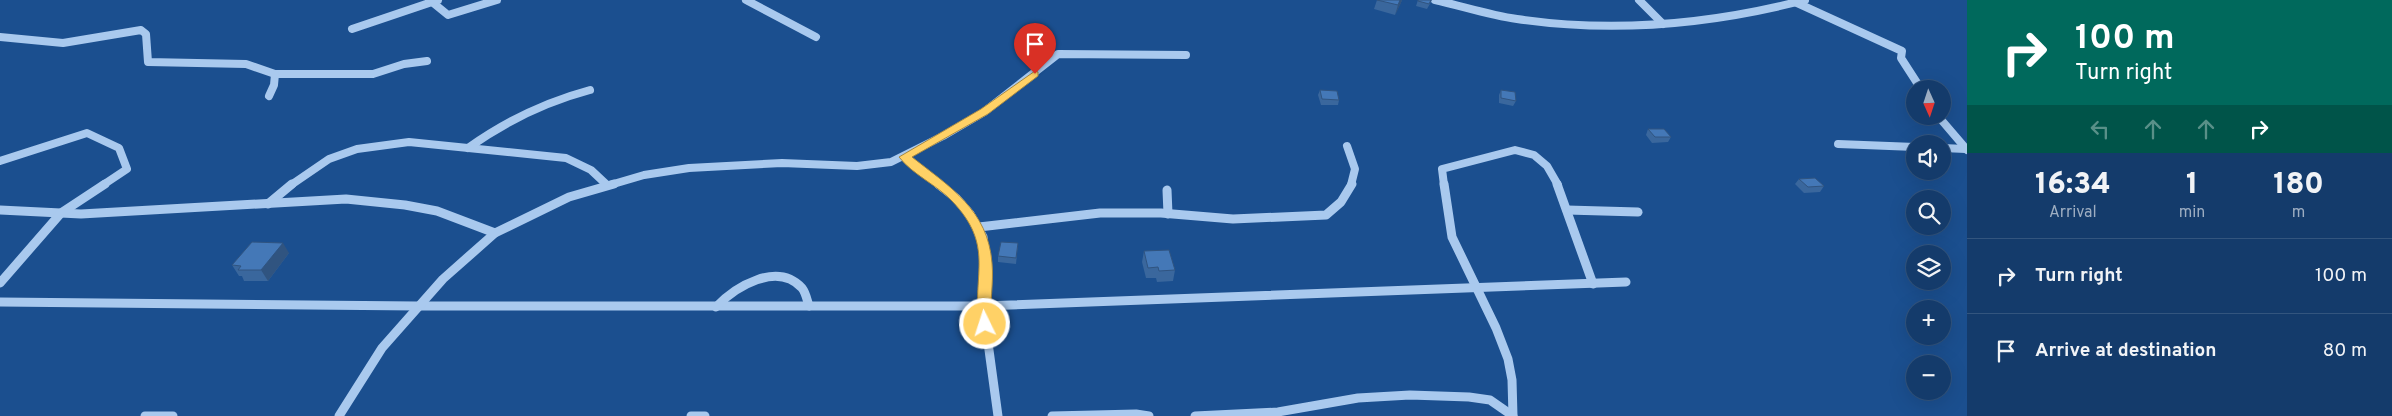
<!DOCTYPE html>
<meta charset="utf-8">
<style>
body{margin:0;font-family:Overpass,sans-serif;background:#1d4271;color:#f1f3f6;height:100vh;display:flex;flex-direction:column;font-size:19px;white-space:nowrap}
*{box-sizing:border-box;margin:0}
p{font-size:16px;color:#9dadc1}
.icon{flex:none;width:28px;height:28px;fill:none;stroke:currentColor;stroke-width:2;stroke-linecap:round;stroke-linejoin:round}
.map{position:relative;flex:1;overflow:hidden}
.side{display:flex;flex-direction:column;background:#143b6b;width:425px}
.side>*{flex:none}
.guide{background:#00695c;color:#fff;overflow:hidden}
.needle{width:32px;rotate:177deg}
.fabs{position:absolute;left:1906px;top:80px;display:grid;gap:10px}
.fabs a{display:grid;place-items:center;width:45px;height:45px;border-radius:50%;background:#143b6b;box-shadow:0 5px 20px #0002,0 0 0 1px #33557e;font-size:25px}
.pin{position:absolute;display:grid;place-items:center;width:42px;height:42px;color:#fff;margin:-51px -21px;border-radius:50% 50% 50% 0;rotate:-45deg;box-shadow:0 0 5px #0007}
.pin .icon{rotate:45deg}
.me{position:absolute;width:55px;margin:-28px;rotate:356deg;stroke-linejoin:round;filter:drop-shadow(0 0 4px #0008)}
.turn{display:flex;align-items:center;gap:18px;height:105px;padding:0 25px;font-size:22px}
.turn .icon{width:65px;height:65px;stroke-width:2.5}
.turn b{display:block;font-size:35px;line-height:42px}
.lanes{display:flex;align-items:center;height:48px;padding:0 25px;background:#0003;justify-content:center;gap:25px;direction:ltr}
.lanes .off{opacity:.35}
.eta{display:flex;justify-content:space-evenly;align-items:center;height:85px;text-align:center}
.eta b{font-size:30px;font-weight:800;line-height:35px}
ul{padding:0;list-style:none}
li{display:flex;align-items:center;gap:15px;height:75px;padding:0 25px;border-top:1px solid #33557e}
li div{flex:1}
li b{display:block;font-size:19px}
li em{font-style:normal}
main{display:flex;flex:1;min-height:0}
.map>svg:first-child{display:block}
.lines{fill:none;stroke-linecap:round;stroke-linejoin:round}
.minor-far1{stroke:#a9c9ee;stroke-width:8}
.minor{stroke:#a9c9ee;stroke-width:9}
.wall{fill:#3a679d}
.shaded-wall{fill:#305480}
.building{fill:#4478b7;stroke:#305480}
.route{fill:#ffd166;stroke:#a68842}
</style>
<main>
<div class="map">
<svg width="1967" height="416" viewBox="0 0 1967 416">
<rect width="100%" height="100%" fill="#1b4f8f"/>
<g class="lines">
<g class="minor-far1">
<path d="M746 0 816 37"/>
<path d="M1435 0C1462 6 1489 15 1517 19 1612 33 1712 24 1805 0"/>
<path d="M1639 0 1663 24"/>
<path d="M432 2 448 15 497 0"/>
<path d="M1795 2 1902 51 1901 58 1921 89"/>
<path d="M352 29 438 0"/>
<path d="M0 37 63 43 141 30 146 34 148 62 246 64 275 74H373L404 64 427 61"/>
<path d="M269 96 274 85 275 74"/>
<path d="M1938 116 1967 150"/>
<path d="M1838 144 1915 147"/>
<path d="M1347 146 1355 169 1351 185"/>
<path d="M468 148C506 121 545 102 590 90"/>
<path d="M1942 148 1966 149"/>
<path d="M904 157 939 185"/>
<path d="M0 161 87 133 119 148 127 169 103 185"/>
<path d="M291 185 329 159 357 149 409 142 566 158 591 170 607 185"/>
<path d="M610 185 644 175 689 168 782 163 857 166 891 162 943 136 984 112 1058 54 1186 55"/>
<path d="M1444 185 1442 169 1515 150 1534 155 1547 166 1558 185"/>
</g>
<g class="minor">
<path d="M938 184 956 198 970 214 983 237 986 265 983 306 998 416"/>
<path d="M1444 184 1452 237 1496 328 1508 359 1512 380 1513 416"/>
<path d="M1557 184 1593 284"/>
<path d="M1167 190 1168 214"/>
<path d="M268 204 292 184"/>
<path d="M0 210 81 214 346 199 405 205 437 211 495 233"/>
<path d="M1567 210 1638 212"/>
<path d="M979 227 1100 213H1161L1233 219 1326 215 1341 202 1352 184"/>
<path d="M0 283 61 213 105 184"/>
<path d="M0 302 417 306H983L1626 282"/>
<path d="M716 307C735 287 777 261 802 288 806 293 807 300 809 306"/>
<path d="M145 416H173"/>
<path d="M339 416 382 348 443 279 495 233 569 197 614 184"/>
<path d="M691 416H705"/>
<path d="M1052 416 1136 414 1149 416"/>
<path d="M1195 416 1278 412 1358 398 1410 395 1469 397 1490 400 1513 416"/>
</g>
</g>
<g class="wall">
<path d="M1377 0H1402L1395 15 1374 9Z"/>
<path d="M1418 0H1432L1427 9 1416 6Z"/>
<path d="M1320 90 1339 100 1338 105H1321L1318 95Z"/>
<path d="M1501 90 1516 101 1513 106 1499 103V95Z"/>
<path d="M1648 129 1671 137 1668 142 1652 143 1646 135Z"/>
<path d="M1799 179 1824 186 1820 192 1804 193 1795 184Z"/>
<path d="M1018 243 1016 264 998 262V256Z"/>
<path d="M1144 251 1175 270 1173 281 1157 282 1156 278H1146L1142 262Z"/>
<path d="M289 253 268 281H244L242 276H239L232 265Z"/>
</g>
<g class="shaded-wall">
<path d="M1400 0H1402L1401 3 1395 15 1398 5Z"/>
<path d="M283 243 289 253 268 281 261 270Z"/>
</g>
<g class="building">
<path d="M1377 0H1400L1398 5Z"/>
<path d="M1418 0H1431L1429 4 1418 1Z"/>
<path d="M1320 90 1337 91 1339 100 1322 99Z"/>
<path d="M1501 90 1515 92 1516 101 1501 98Z"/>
<path d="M1648 129H1664L1671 137H1655Z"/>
<path d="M1815 178 1824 186 1808 187 1799 179Z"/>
<path d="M252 242 283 243 261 270H238L241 266 232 265Z"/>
<path d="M1001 242 1018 243 1016 258 998 256Z"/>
<path d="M1169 250 1175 270 1159 271 1158 267 1148 268 1144 251Z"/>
</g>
<path class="route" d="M1035 71 1038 72V76L988 114 912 157C950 187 988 210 992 263 994 284 989 303 992 324L985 329 979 324C972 273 995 246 952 201 937 185 913 175 899 157L981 109Z"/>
</svg>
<div class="fabs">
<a><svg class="needle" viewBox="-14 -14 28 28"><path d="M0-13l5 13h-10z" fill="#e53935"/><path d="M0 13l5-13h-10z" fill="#9dadc1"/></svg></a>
<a><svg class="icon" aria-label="sound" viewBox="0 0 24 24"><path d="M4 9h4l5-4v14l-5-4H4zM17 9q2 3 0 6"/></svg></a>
<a><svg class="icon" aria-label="search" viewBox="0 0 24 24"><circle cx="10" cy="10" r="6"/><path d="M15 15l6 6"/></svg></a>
<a><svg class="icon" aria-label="layers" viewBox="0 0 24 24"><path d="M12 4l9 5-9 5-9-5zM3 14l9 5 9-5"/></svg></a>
<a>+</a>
<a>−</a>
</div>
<div class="pin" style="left:1035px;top:74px;background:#d93025"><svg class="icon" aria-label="arrive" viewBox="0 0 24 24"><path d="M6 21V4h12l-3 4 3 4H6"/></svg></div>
<svg class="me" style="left:985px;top:324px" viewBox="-20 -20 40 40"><circle r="17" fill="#ffd166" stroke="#fff" stroke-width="3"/><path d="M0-11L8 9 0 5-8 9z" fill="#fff"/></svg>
</div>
<section class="side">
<div class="guide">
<div class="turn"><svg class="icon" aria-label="right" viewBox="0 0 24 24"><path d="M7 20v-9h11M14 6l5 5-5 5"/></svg><div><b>100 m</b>Turn right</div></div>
<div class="lanes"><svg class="icon off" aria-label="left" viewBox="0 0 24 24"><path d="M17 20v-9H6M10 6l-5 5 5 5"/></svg><svg class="icon off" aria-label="ahead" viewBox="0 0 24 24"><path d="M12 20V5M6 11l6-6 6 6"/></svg><svg class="icon off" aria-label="ahead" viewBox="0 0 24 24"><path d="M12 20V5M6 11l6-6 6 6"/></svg><svg class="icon" aria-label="right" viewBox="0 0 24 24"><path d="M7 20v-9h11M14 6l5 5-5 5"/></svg></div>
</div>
<div class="eta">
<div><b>16:34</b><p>Arrival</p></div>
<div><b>1</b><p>min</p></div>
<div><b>180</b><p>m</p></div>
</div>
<ul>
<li><svg class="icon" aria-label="right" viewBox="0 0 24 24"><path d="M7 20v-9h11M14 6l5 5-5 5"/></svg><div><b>Turn right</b></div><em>100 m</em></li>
<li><svg class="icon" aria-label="arrive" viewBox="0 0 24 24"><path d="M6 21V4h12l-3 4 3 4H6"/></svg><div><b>Arrive at destination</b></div><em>80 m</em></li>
</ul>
</section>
</main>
